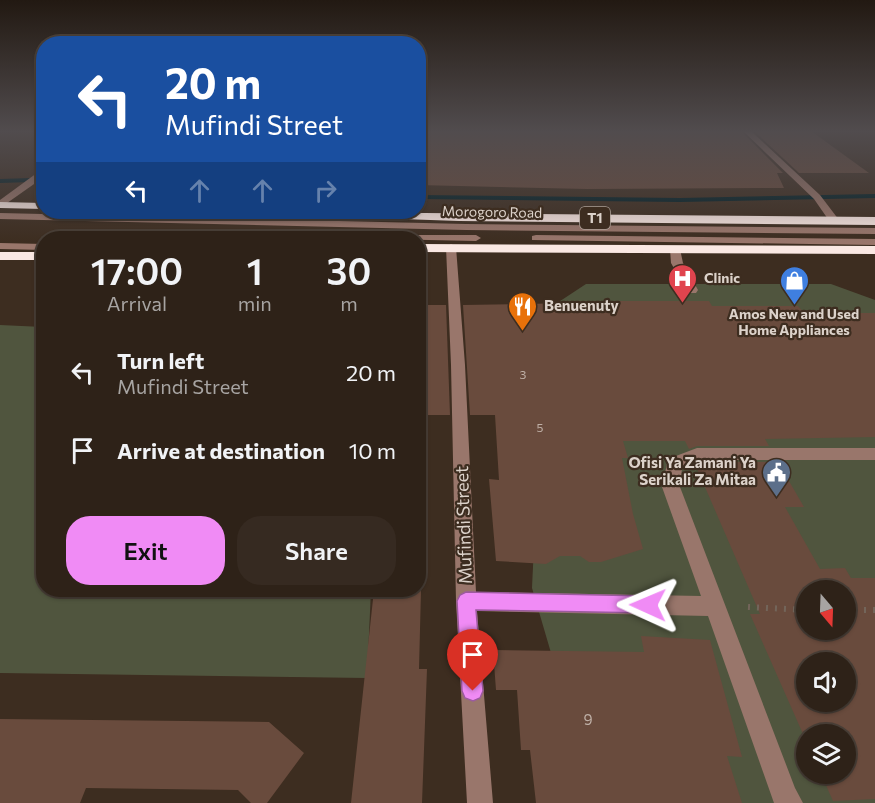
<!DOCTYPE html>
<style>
body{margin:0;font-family:Commissioner,sans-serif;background:#362a21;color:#f1f3f6;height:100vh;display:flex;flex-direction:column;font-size:22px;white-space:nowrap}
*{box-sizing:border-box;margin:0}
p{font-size:20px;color:#a7a4a2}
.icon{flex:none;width:33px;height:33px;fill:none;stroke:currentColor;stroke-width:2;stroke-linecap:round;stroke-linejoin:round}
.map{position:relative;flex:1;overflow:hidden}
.drawer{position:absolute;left:36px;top:231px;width:390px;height:366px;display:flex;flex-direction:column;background:#2e2218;border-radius:24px;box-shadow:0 2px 4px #0004,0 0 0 2px #493f37}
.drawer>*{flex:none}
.top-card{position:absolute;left:36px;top:36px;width:390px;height:183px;border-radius:24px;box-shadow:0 2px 4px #0004,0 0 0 2px #493f37;background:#1a4fa0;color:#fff;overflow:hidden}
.needle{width:39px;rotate:161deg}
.buttons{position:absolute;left:796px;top:580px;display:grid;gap:12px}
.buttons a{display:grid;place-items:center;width:60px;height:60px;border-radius:50%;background:#2e2218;box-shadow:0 2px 4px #0004,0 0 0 2px #493f37;font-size:30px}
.pin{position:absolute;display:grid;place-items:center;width:51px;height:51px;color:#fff;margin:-62px -26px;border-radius:50% 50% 50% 0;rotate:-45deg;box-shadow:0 0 6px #0007}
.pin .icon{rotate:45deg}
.me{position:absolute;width:66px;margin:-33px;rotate:271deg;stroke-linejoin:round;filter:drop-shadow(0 0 4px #0008)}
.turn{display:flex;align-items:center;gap:21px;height:126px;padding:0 30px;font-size:27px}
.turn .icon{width:78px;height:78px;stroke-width:2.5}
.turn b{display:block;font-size:42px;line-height:51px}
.lanes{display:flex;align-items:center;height:57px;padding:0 30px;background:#0003;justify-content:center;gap:30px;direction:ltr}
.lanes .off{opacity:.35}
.eta{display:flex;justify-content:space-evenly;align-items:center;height:102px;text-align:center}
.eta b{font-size:36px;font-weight:600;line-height:42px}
.cta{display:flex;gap:12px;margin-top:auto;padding:12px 30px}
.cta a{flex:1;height:69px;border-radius:24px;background:#f08bf5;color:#111;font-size:24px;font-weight:600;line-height:69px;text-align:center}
.cta a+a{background:#362a21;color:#f1f3f6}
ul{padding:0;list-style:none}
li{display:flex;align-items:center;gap:18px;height:78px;padding:0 30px}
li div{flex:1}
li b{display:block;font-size:22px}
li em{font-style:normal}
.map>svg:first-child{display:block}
.green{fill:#50553e;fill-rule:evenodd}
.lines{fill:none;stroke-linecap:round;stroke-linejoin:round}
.stream{fill:#022027;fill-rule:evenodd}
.building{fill:#694b3d;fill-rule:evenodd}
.path{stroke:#73655a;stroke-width:6;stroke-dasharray:2 7;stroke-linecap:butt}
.minor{fill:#99766b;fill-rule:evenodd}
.highway{fill:#fae8e3;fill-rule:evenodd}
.route{fill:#f08bf5;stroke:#9c5a9f;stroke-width:1.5}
.labels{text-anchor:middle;stroke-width:4.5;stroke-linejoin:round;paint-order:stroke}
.number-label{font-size:12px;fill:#bfb0a7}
.far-street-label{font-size:14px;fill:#dcd2ca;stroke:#3d2d20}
.shield{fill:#3d2d20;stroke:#aca097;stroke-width:1.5}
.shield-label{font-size:14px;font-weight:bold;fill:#dcd2ca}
.far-poi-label{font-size:14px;font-weight:bold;fill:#dcd2ca;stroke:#3d2d20;text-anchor:start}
.poi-label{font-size:15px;font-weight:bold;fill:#dcd2ca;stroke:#3d2d20;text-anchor:start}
.near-number-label{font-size:15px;fill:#bfb0a7}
.near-street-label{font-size:18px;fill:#dcd2ca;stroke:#3d2d20}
</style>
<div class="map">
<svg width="875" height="803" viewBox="0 0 875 803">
<rect width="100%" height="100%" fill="#3d2d20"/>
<g class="green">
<path d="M586 284H831L875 300V803H595L532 588 545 311ZM807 591H846V630H807ZM807 663H846V702H807ZM807 735H846V774H807Z"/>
<path d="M0 325 43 327 44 590H371L367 678 0 673Z"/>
</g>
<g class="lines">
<g class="stream">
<path d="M31 178 44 182V186L31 182 0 183V179Z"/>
<path d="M875 194V198L680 202 418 199V195L680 198Z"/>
</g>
</g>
<g class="building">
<path d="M418 131H741L783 173H777L784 188 587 189 418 185Z"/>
<path d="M754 131H811L869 173H799Z"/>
<path d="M575 301H709L712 306H798L804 313H875V437L765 439 769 446H697L689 449 685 441H623L628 458H622L633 514 643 549 601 562H589L580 556H560L546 564 496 561 489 479 499 480 495 415H470L463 305 576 303Z"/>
<path d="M418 305H446L450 415H426L418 398Z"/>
<path d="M700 462H778L804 507H785L820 569 845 568 851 578H875V799L833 801 821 774H846V735H807V743L750 614H760L695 464ZM807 591H846V630H807ZM807 663H846V702H807Z"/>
<path d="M374 590H421L419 669H427L422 803H351Z"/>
<path d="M641 636 710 640 742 757 727 756 742 803H536L530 750H521L517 690H496L493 650 644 652Z"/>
<path d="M0 719 269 722 304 753 267 803H251L238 790 86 788 80 803H0Z"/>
</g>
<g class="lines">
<g class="path">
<path d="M748 607 807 610"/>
<path d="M846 610H875"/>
</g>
<g class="minor">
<path d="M743 131H751L820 195 839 220 838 222H830L814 199Z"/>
<path d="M41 170H44V177L0 208V200Z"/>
<path d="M0 213 466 224 875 228V234L466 230 0 219Z"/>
<path d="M339 235H476L481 238 476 241 334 238Z"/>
<path d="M536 235 875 239V245L532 240V236Z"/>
<path d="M0 243 44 244V250L0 249Z"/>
<path d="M451 244 456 247 465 365 476 592 701 596 662 487 668 459 697 448H875V460H699L682 468 680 487 795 788 803 803H774L708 616 477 611 493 803H467L456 601 451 365 446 247Z"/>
<path d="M675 246 680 249 683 263 698 290 696 293H688L671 263 670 249Z"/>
</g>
<g class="highway">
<path d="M0 202 44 203V209L0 208Z"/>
<path d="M310 212 875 217V225L459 221 316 216Z"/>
<path d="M418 244 875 246V254L418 252Z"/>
<rect x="0" y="252" width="44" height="8"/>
</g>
</g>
<linearGradient id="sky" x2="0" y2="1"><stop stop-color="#221912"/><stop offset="0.54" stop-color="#514c4e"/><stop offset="1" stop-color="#514c4e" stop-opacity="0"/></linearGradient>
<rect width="875" height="243" fill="url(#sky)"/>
<path class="route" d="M466 592 648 596 655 598 658 605 655 611 648 613 476 610 483 691 480 698 473 701 465 698 462 691 457 601 460 595Z"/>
<defs>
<symbol id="hospital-pin" viewBox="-11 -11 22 30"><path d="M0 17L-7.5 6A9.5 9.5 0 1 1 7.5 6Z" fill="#e0444e" stroke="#3d2d20"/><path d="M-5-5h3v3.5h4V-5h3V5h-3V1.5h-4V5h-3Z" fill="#fff"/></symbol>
<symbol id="shop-pin" viewBox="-11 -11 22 30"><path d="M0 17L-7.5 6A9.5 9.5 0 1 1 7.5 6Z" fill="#3f7fe0" stroke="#3d2d20"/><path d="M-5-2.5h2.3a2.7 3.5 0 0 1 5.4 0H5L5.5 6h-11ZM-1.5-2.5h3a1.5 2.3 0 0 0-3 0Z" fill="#fff"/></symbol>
<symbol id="restaurant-pin" viewBox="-11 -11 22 30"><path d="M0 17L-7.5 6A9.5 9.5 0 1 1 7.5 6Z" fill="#e8710a" stroke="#3d2d20"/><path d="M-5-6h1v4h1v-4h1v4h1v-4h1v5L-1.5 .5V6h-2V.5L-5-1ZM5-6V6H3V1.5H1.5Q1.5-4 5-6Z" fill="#fff"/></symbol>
<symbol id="civic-pin" viewBox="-11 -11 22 30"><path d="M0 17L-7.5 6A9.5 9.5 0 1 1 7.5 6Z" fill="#5c6f8a" stroke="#3d2d20"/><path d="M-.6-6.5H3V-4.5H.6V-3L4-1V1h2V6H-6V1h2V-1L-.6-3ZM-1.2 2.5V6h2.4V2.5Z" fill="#fff"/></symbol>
</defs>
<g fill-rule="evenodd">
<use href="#hospital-pin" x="666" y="262" width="33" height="45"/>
<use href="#shop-pin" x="778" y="264" width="33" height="45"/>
<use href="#restaurant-pin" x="506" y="290" width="33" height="45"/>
<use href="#civic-pin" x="760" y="456" width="33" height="45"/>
</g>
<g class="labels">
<g class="number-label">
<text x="523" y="379">3</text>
<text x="540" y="432">5</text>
</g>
<g class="far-street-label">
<text transform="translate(492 212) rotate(1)" y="5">Morogoro Road</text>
</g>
<rect class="shield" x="580" y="207" width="30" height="22" rx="4.5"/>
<g class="shield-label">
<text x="595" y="223">T1</text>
</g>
<g class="far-poi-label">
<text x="704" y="283">Clinic</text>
<text x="794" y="319" text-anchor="middle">Amos New and Used<tspan x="794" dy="16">Home Appliances</tspan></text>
</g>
<g class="poi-label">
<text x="544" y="311">Benuenuty</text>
<text x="756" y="468" text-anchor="end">Ofisi Ya Zamani Ya<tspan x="756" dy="17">Serikali Za Mitaa</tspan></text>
</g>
<g class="near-number-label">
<text x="588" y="725">9</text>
</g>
<g class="near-street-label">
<text transform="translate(464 525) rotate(-92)" y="6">Mufindi Street</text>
</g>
</g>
</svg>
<div class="buttons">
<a><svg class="needle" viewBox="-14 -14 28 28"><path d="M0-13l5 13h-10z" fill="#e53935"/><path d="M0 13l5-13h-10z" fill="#a7a4a2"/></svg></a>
<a><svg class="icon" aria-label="sound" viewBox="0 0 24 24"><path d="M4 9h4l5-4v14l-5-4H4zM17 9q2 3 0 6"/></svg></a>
<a><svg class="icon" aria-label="layers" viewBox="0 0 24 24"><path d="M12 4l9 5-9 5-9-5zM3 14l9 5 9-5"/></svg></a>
</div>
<div class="pin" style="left:473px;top:691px;background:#d93025"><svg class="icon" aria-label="arrive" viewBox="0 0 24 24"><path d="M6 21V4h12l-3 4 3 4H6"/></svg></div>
<svg class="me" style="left:648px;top:605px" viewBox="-20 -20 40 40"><path d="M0-17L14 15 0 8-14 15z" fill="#f08bf5" stroke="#fff" stroke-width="4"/></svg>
<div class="top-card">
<div class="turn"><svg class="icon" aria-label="left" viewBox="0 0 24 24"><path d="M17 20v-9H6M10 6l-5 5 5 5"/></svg><div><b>20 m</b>Mufindi Street</div></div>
<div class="lanes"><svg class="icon" aria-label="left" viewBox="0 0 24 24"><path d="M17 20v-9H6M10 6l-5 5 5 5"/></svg><svg class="icon off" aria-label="ahead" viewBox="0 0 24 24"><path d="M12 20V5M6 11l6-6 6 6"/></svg><svg class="icon off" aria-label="ahead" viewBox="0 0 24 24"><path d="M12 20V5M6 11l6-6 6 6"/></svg><svg class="icon off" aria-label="right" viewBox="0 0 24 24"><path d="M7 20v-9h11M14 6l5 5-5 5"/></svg></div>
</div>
<section class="drawer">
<div class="eta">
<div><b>17:00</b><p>Arrival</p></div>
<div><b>1</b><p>min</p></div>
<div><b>30</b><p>m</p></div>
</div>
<ul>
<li><svg class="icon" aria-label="left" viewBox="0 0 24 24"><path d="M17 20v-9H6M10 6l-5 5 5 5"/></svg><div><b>Turn left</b><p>Mufindi Street</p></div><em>20 m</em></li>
<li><svg class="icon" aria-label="arrive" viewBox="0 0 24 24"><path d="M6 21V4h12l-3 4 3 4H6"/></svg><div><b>Arrive at destination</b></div><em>10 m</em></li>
</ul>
<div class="cta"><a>Exit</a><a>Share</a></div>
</section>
</div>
